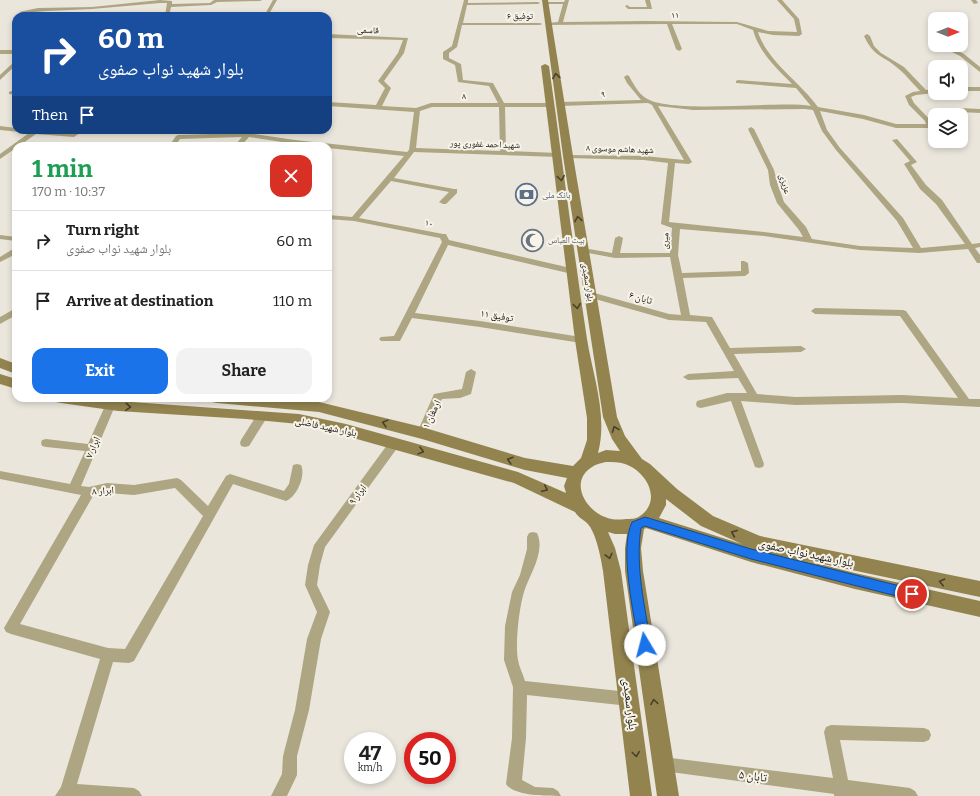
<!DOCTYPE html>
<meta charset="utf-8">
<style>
body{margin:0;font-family:Bitter,"Noto Naskh Arabic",serif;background:#f2f2f2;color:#222;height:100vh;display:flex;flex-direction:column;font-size:15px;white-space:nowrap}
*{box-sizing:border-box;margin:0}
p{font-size:13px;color:#767676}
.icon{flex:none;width:22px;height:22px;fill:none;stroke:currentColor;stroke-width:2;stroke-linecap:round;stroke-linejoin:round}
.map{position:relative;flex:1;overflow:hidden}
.drawer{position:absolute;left:12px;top:142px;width:320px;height:260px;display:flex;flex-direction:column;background:#fff;border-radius:12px;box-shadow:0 2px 6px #0003}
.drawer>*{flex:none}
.guide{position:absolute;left:12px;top:12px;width:320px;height:122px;border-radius:12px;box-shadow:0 2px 6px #0003;background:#1a4fa0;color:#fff;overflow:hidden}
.needle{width:26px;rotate:90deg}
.buttons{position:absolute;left:928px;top:12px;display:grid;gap:8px}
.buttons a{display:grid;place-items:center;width:40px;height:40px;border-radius:8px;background:#fff;box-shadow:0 2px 6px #0003;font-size:20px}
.speed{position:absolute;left:344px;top:732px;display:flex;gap:8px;font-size:20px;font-weight:700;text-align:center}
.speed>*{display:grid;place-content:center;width:52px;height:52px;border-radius:50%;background:#fff;box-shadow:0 2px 6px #0003;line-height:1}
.speed small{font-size:10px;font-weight:400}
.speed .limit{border:6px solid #d22;background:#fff;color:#111}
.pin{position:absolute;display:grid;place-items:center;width:34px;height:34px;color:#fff;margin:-17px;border:2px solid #fff;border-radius:50%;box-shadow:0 1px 4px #0007}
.me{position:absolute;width:44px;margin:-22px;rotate:352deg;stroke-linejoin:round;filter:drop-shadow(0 0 3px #0008)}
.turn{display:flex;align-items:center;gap:14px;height:84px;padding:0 20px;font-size:18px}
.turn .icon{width:52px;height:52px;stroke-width:2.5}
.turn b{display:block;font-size:28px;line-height:34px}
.then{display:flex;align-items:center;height:38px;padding:0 20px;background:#0003;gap:8px;font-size:15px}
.round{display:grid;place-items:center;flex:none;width:42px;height:42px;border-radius:12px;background:#f2f2f2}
.summary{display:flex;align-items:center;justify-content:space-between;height:68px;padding:0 20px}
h1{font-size:24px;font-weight:700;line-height:30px;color:#1e9e55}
.primary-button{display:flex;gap:8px;margin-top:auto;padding:8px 20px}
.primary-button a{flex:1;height:46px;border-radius:12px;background:#1a73e8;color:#fff;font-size:16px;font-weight:700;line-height:46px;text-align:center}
.primary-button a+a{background:#f2f2f2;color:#222}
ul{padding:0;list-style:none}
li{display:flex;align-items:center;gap:12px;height:60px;padding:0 20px;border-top:1px solid #e0e0e0}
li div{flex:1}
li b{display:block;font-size:15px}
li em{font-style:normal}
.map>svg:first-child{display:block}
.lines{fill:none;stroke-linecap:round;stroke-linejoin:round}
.street{fill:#aea582;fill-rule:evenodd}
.secondary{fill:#93844f;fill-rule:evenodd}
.oneway{stroke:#474129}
.route{fill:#1a73e8;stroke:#114b97}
.labels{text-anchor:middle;stroke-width:4;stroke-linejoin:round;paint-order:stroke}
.far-street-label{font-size:9px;fill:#151410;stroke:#f7f3e9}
.far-service-label{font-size:9px;fill:#4e5e75;stroke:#f7f3e9;text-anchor:start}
.far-worship-label{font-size:9px;fill:#5b616d;stroke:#f7f3e9;text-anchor:start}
.street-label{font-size:10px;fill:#151410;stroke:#f7f3e9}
.near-street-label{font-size:12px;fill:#151410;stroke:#f7f3e9}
</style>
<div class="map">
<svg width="980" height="796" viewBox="0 0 980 796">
<rect width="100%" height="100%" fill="#eae6dc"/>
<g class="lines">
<g class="street">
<path d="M160 0 172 1V4L210 3 214 0H262L260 1 217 2 211 5 171 7 169 16H165L167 3H160L92 9 47 11 21 13 19 12 38 8 92 7Z"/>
<path d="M273 0H277L268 16H264Z"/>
<path d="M464 0H468V3L538 2 540 3 538 4 467 5 463 23H540L542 24 540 25H462L457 47 449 53V58L461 64 463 80 493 83 504 103H550L553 105 550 107H505L506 151 558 153 561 155 558 157 414 152 394 178 454 189H457V193L446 204H443L439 202 449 192 391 181 359 218 443 234H446L449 240 575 269 576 271 572 274 448 245 415 313 480 321 581 337 586 340 584 342 581 343 480 327 412 318 400 341H381L379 339 381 337 394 336 442 242 440 238 354 221 328 219V215L352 217 404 156 328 148V146L295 144 249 137 241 146H234L242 137 180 139 175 146H169L176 136 178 135 247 133 295 140 407 152 409 150 414 112 328 106V102L376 105 385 88 378 81 398 53 403 40 328 38V34L408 38 404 53 384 81 391 88 382 106 416 108 431 103H498L489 86 458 82 455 65 443 59V52L452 46ZM432 107H499L500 151 416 148 420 111Z"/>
<path d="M565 0H569L563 22 645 21 737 22 768 31 797 32 794 19 777 0H782L799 19 802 34 799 36 773 35 758 32C767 61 800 82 818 107L864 115 896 124H926L925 121 909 105 905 96 913 92 920 91C913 84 907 76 900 70 884 55 875 59 864 36L867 34 870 36 874 46 881 53 904 67 926 90 935 89V93L916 95 911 97 914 103 933 123 928 128H896L863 119 820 111 827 130 840 148 903 218 921 248 965 244 936 204 920 189 904 164 910 161 892 140 897 139 917 162 911 165 926 185 942 200 972 244 980 243V247L975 248 980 255V263H977L968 249 919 253 860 250 764 236 680 229 678 255 682 273 741 271V261H744L748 263 749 273 745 276 683 278 690 315 712 317 730 348 801 346 806 349 801 352 734 354 757 394 796 397 902 395 958 398 900 316 815 314 811 311 815 308 903 310 906 311 969 399H980V407L902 403 796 405 741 401 764 464 763 467 759 468 755 467 731 401 701 408 697 407 696 404 697 401 727 393H747L738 378 688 380 683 377 688 374 734 371 706 322 669 320 588 297 587 295 591 292 669 314 681 315 670 257 615 258 583 252 579 250 583 248 612 253 615 238 619 236 623 238 620 253H670L672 228 661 224 668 163 644 160 568 158 565 156 566 155 644 156 684 160 652 105 648 103 560 106 557 104 560 102 641 100 627 83 624 77 627 75 629 76C633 83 637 91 643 96 664 116 777 100 811 106L796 88 736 83V81L738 80 792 84C776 68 759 52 753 30L737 24H672L682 49 679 51 676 49 667 24 546 25 548 23 558 22 563 4H545L543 2H564ZM658 106 693 110 805 109 813 110 822 131 836 150 897 221 913 248 860 246 812 239 806 227 784 202 778 185 774 170 754 129 751 127 748 129 768 170 770 185 777 203 799 230 803 237 764 232 669 222 675 163 689 164 692 162Z"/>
<path d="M645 0H650L652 9H628L625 6 627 5 630 7H647Z"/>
<path d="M971 0H976L978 3 974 4Z"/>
<path d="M950 47 964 54 980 67V72L960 56 948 50 947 49Z"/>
<rect x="0" y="50" width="16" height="4"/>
<path d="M16 60V65L0 80V75Z"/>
<rect x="961" y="87" width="19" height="4"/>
<path d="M11 91H16V95L9 94V92Z"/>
<path d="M959 108 980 109V113L960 112 955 115H948Z"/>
<path d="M0 126 16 128V130L73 133 77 130H84L74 137 36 134 19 146H16V148L0 159V154L29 133 0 130Z"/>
<path d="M0 235 16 237V241L0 239Z"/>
<path d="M13 249H16V254L0 262V257Z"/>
<path d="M16 308V315L0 324V317Z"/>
<path d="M471 369 476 372 471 394 460 398 442 399 426 436H418L417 433 434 394 462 389 466 372Z"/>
<path d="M110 402 114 403 115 406 81 486 89 487 107 483 134 485 177 478 181 480 208 506 226 476 230 474 284 491 289 484 293 465 297 464 301 465C306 475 297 497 286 501L233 484 134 661 129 663 113 662 77 784 134 788 139 791 142 796H55L61 787 100 659 11 634 6 632 4 628 81 495 0 479V471L70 484 85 451 46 447 42 446 41 443 42 440 46 439 88 444 105 406 106 403ZM175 488 203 516 125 649 108 648 20 624 93 496 107 493 134 495Z"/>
<path d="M262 412 266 413 267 416 266 419 249 446 245 447 241 446 240 443 241 440 258 413Z"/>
<path d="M394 440 398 441 399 444 398 447 325 547 320 565 317 585 330 612 321 639 309 710 297 756V775L287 796H271L282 774 283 756 295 710 307 639 317 612 305 585 308 565 314 545 390 441Z"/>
<path d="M533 532 537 533C546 552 529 575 524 592 519 608 515 644 518 660 519 667 523 674 525 681L629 692 634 694 636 699 634 704 629 706 527 695 526 738 522 780 535 787 553 788 558 791 561 796C544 796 514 796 506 784L512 738 513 687 504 660 505 626 512 592 520 575 527 549V537L529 533Z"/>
<path d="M831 725 924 728 929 730 931 735 929 740 924 742 840 740 848 780 910 788 915 791 918 796H834V794L663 771 658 769 656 764 658 759 663 757 833 778 824 732 826 727Z"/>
</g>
<g class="secondary">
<path d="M542 0H548L573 156 617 417 625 436 642 459 650 464 677 489 713 516 760 536 980 581V597L804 560 855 573 980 601V617L855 589 751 562 646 528 644 529 641 548 643 571 679 796H657L625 571V548L627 534H615L608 532 615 548 621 571 652 796H630L603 571C601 558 596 532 587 523 582 519 578 517 575 512L514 483 346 436 299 424 246 419 118 411 61 403 56 402 54 398H98L118 401 299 414 346 424 518 472 566 493 564 486 567 478 525 470 422 439 319 412 217 403 212 402 210 398H276L319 402 422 427 525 458 573 466 581 458 587 440V418L575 340 541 66 545 64 549 66C562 157 573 248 587 339 593 376 608 416 598 453L606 450 620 451 612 439 603 417 563 156ZM606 462C612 462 619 462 625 464 646 471 663 500 640 516 636 519 631 519 626 519 618 520 612 520 605 517 585 510 569 481 592 467 596 464 602 463 606 462ZM666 499 701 526 742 544 659 518 666 505Z"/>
<path d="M0 358 16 364V374L0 368Z"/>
<path d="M0 374 16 379V389L0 384Z"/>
</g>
</g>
<defs><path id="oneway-chevron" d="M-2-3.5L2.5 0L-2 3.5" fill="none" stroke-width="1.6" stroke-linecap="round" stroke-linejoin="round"/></defs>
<g class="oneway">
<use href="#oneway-chevron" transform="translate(556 76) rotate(-99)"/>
<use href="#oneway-chevron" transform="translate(561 178) rotate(83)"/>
<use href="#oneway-chevron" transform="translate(578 219) rotate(-99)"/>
<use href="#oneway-chevron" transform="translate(577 306) rotate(83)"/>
<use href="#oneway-chevron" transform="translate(128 407) rotate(4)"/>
<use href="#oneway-chevron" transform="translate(385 423) rotate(-165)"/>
<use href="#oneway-chevron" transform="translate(615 429) rotate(-112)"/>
<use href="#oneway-chevron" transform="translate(421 451) rotate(15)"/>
<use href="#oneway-chevron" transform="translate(510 460) rotate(-163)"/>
<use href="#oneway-chevron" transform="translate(545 489) rotate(25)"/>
<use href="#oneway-chevron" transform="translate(734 533) rotate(-157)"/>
<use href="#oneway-chevron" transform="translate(609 556) rotate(76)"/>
<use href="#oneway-chevron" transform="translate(942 582) rotate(-168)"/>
<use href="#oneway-chevron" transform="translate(654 702) rotate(-99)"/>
<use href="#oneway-chevron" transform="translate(636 754) rotate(83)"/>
</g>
<path class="route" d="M645 517 751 549 912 589 916 591 918 594 916 598 912 600 751 559 645 526 641 528C635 567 645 606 651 645L649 649 645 651 641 649 639 645C634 615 619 549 632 522Z"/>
<defs>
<symbol id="bank-ring" viewBox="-11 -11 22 22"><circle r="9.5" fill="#f7f3e9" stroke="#5c6f8a" stroke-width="1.5"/><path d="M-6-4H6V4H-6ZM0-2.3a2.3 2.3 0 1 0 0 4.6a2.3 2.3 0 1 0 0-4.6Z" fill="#5c6f8a"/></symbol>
<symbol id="mosque-ring" viewBox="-11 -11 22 22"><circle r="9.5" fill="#f7f3e9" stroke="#6b7280" stroke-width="1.5"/><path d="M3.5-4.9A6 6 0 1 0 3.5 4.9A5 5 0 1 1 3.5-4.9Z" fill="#6b7280"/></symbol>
</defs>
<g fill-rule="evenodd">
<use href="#bank-ring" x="514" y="182" width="25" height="25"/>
<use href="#mosque-ring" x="520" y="228" width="25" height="25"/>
</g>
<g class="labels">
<g class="far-street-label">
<text transform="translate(675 15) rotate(1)" y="3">۱۱</text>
<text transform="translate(520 16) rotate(-1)" y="3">توفیق ۶</text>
<text transform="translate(368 30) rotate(3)" y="3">قاسمی</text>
<text transform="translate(603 94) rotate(-1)" y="3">۹</text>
<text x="464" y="99">۸</text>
<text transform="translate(485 144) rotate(2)" y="3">شهید احمد غفوری پور</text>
<text transform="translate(620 149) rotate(2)" y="3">شهید هاشم موسوی ۸</text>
<text transform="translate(785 184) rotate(73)" y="3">عزیزی</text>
<text transform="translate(429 223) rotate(11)" y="3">۱۰</text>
<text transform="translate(665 241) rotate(-86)" y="3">میری</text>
<text transform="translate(588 282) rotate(81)" y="3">بلوار سعیدی</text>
</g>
<g class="far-service-label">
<text x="542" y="198">بانک ملی</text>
</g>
<g class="far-worship-label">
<text x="548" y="243">بیت العباس</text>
</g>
<g class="street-label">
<text transform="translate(641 297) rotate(16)" y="4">تابان ۶</text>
<text transform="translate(497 315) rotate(9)" y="4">توفیق ۱۱</text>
<text transform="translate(431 414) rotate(-65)" y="4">ارمغان ۱</text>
<text transform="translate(326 426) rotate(12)" y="4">بلوار شهید فاضلی</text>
<text transform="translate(92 447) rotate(-66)" y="4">ابرار ۷</text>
<text transform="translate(103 490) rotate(-4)" y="4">ابرار ۸</text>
<text transform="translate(357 494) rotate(-54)" y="4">ابرار ۹</text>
</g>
<g class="near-street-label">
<text transform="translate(806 553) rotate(12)" y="4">بلوار شهید نواب صفوی</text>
<text transform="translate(630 704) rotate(83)" y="4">بلوار سعیدی</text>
<text transform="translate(753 776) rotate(7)" y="4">تابان ۵</text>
</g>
</g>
</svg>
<div class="buttons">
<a><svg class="needle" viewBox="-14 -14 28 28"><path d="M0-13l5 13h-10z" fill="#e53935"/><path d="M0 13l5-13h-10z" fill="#767676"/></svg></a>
<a><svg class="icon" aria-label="sound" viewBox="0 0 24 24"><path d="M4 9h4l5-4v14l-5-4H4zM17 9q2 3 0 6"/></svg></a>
<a><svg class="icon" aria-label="layers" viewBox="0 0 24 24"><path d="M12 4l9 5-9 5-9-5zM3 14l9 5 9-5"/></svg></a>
</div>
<div class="speed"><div>47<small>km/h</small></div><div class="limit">50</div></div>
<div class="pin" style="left:912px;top:594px;background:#d93025"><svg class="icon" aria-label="arrive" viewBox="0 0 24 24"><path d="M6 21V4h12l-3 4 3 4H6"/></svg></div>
<svg class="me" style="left:645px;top:645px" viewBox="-20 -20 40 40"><circle r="19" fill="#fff"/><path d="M0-13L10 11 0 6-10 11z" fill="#1a73e8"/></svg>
<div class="guide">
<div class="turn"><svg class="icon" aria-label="right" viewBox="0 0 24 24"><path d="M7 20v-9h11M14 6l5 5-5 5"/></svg><div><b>60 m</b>بلوار شهید نواب صفوی</div></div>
<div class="then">Then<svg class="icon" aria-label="arrive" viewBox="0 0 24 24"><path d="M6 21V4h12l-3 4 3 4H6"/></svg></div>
</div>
<section class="drawer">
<div class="summary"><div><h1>1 min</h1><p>170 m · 10:37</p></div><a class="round" style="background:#d93025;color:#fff"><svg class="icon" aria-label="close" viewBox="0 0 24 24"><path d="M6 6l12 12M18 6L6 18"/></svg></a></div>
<ul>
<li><svg class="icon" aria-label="right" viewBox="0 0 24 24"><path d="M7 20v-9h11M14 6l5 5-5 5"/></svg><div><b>Turn right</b><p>بلوار شهید نواب صفوی</p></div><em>60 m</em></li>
<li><svg class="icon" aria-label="arrive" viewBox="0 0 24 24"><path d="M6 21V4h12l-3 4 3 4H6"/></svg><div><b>Arrive at destination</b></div><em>110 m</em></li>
</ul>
<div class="primary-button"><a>Exit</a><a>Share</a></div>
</section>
</div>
